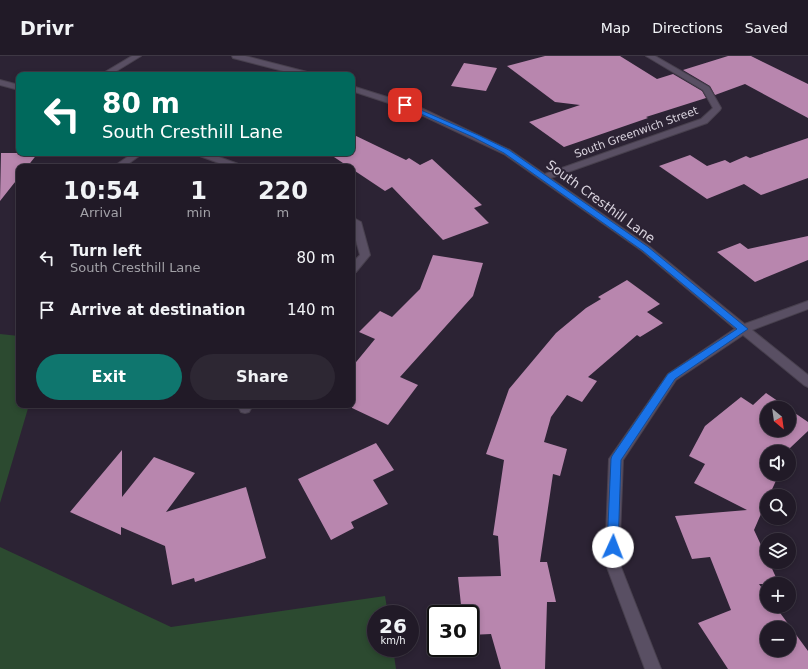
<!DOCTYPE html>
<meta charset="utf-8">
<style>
body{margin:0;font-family:"DejaVu Sans",sans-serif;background:#2d2733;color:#f1f3f6;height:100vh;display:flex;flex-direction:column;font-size:15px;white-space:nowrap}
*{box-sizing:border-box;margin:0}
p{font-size:13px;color:#a2a1a7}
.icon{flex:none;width:22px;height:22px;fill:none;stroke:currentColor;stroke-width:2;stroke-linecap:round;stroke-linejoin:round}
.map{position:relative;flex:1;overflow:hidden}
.details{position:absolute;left:16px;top:108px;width:339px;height:244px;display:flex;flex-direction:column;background:#211a27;border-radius:8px;box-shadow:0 2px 6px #0003,0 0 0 1px #3e3844}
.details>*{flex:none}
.banner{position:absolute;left:16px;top:16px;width:339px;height:84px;border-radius:8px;box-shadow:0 2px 6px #0003,0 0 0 1px #3e3844;background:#00695c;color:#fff;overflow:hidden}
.needle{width:26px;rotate:151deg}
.buttons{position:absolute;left:760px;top:345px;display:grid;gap:8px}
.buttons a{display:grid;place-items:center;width:36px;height:36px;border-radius:50%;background:#211a27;box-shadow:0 2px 6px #0003,0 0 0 1px #3e3844;font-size:20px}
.speed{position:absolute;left:367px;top:549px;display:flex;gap:8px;font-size:20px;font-weight:700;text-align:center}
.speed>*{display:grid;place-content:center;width:52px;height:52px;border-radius:50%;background:#211a27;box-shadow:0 2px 6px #0003,0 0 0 1px #3e3844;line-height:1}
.speed small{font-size:10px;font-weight:400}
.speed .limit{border:2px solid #111;border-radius:6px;background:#fff;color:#111}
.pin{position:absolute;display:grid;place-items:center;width:34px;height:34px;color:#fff;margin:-17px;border-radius:8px;box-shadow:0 2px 6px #0006}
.me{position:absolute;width:44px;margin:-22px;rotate:2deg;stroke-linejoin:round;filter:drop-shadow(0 0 3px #0008)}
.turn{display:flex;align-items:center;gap:14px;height:84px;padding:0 20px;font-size:18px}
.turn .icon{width:52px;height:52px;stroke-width:2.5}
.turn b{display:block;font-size:28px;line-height:34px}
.eta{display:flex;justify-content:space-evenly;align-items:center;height:68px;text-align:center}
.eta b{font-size:24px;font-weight:800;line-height:28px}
.cta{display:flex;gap:8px;margin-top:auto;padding:8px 20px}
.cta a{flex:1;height:46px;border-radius:24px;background:#0f766e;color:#fff;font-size:16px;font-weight:800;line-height:46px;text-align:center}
.cta a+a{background:#2d2733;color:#f1f3f6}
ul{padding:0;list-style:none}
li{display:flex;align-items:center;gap:12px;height:52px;padding:0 20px}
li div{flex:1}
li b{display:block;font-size:15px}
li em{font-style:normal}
header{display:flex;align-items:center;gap:24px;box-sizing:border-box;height:56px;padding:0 20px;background:#211a27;border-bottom:1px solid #3e3844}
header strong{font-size:19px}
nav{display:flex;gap:22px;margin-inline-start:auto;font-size:14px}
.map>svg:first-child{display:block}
.green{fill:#2c4a30}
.building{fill:#b886ae;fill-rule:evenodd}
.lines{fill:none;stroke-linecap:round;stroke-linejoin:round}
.minor-casing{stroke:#48404e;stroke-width:2}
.tertiary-casing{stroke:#48404e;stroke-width:2}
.minor{fill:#594f63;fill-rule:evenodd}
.tertiary{fill:#594f63;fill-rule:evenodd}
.route{fill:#1a73e8;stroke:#114b97}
.labels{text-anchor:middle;stroke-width:4;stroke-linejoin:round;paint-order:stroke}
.far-street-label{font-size:11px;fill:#d9d3de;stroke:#2c2334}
.street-label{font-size:13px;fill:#d9d3de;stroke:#2c2334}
</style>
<header>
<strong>Drivr</strong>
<nav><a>Map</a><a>Directions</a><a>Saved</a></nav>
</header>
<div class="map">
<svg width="808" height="613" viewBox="0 0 808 613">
<rect width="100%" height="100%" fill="#2c2334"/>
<g class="green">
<path d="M0 278 19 280V349H29L0 447Z"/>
<path d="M0 491 171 571 385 540 388 558H376V592H393L396 613H0Z"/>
</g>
<g class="building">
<path d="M545 0H620L657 23 673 18 702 35 706 42 646 61 648 62 564 91 529 66 580 49 555 46 507 10Z"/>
<path d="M728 0H751L808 28V62L745 28 715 39 710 30 683 14Z"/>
<path d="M464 7 497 12 486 35 451 30Z"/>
<path d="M352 78 406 104 409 102 420 109 432 103 482 149 474 152 489 167 443 184 392 131 385 135 352 113V111H349L328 97H352Z"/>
<path d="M808 82V122L761 139 744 128 707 143 659 110 690 99 707 110 725 104 730 107 746 100 750 102Z"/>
<path d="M1 97H38L27 111H19V121L0 145Z"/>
<path d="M808 180V204L755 226 717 196 740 187 748 193Z"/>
<path d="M433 199 483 207 473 240 400 321 418 329 388 369 352 352V311L375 283 359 276 380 255 392 261 420 233Z"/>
<path d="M627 224 660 248 647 256 663 267 640 281 637 279 588 321 597 325 582 346 567 339 551 361 544 386 567 393 560 420 553 418 540 506H547L556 546H547L545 613H501L491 578 470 579V558H462L458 521 501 520 498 480 493 479 504 404 486 398 509 333 556 277 586 252 601 243 598 241Z"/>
<path d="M766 337 788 352H767V374H789V353L808 366V375L790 392 788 396H767V418H779L769 440H767V444L754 474 767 502V506H769L779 528H759L767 539V550H775L808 595V613H728L698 567 731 554 710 501 692 503 675 460 747 454 694 427 705 408 689 400 705 370 741 341 753 349ZM767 572H789V594H767Z"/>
<path d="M376 387 394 414 373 424 388 448 351 466 354 472 331 484 298 423Z"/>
<path d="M122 394V441L154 401 195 417 166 456 246 431 266 502 195 526 194 522 172 529 165 490 121 471V479L70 456Z"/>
</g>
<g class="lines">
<defs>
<g id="minor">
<path d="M132 0H141L110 19H100Z"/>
<path d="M646 0H655L709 31 721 52 720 54 707 67 548 123H542L540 121 542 119 701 63 713 52 703 34Z"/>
<path d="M0 24 19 29V34L0 29Z"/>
<path d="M133 97H143L124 111H113Z"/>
<path d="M196 97H208L241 109 243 111H230L197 99Z"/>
<path d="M352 161 361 166 370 199 356 216 352 217V207L360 199 352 170Z"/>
<path d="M808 245V253L752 274 808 319V331L804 329 743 279 676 324 623 404 619 506 661 613H645L605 506 609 403 668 318 739 270Z"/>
<path d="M240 349H253L249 356 245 357 241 356 239 352Z"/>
</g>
<g id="tertiary">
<path d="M232 0H245L311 17 312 19H299L233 2Z"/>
<path d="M352 30 419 51 510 94 650 191 747 270 749 273 747 276H739L642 195 504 98 413 55 352 35Z"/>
</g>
</defs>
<use href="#minor" class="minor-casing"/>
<use href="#tertiary" class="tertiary-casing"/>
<use href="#minor" class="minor"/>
<use href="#tertiary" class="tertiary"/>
</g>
<path class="route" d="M403 48H407L478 79 509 94 648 191 748 273 675 323 621 404 618 491 617 495 613 496 609 495 607 491 611 403 612 400 668 318 737 273 643 195 504 97 473 81 403 50Z"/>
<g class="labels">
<g class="far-street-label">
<text transform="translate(636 76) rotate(-20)" y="4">South Greenwich Street</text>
</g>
<g class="street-label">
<text transform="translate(601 145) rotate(36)" y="5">South Cresthill Lane</text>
</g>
</g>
</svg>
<div class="buttons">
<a><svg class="needle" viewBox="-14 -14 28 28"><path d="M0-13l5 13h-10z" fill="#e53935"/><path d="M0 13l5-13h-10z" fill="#a2a1a7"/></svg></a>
<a><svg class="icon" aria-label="sound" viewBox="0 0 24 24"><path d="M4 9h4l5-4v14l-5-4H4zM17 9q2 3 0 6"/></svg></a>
<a><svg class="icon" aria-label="search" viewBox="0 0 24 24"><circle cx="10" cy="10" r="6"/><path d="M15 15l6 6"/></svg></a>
<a><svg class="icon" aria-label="layers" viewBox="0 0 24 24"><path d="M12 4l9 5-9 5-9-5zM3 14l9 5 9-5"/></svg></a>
<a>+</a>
<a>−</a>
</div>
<div class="speed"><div>26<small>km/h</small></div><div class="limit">30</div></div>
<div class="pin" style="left:405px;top:49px;background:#d93025"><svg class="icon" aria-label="arrive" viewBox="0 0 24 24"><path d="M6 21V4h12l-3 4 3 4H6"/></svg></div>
<svg class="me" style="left:613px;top:491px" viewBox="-20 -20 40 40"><circle r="19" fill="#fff"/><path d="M0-13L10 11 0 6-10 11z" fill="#1a73e8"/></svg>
<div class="banner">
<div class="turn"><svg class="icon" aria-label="left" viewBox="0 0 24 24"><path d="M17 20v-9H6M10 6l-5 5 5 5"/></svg><div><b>80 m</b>South Cresthill Lane</div></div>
</div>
<section class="details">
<div class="eta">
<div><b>10:54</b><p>Arrival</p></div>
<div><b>1</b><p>min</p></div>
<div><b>220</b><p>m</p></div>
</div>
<ul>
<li><svg class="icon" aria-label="left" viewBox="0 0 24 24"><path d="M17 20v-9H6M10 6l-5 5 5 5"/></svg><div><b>Turn left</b><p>South Cresthill Lane</p></div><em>80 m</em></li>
<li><svg class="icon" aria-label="arrive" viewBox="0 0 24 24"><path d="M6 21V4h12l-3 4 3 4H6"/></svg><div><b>Arrive at destination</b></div><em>140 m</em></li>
</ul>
<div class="cta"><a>Exit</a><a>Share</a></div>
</section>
</div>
